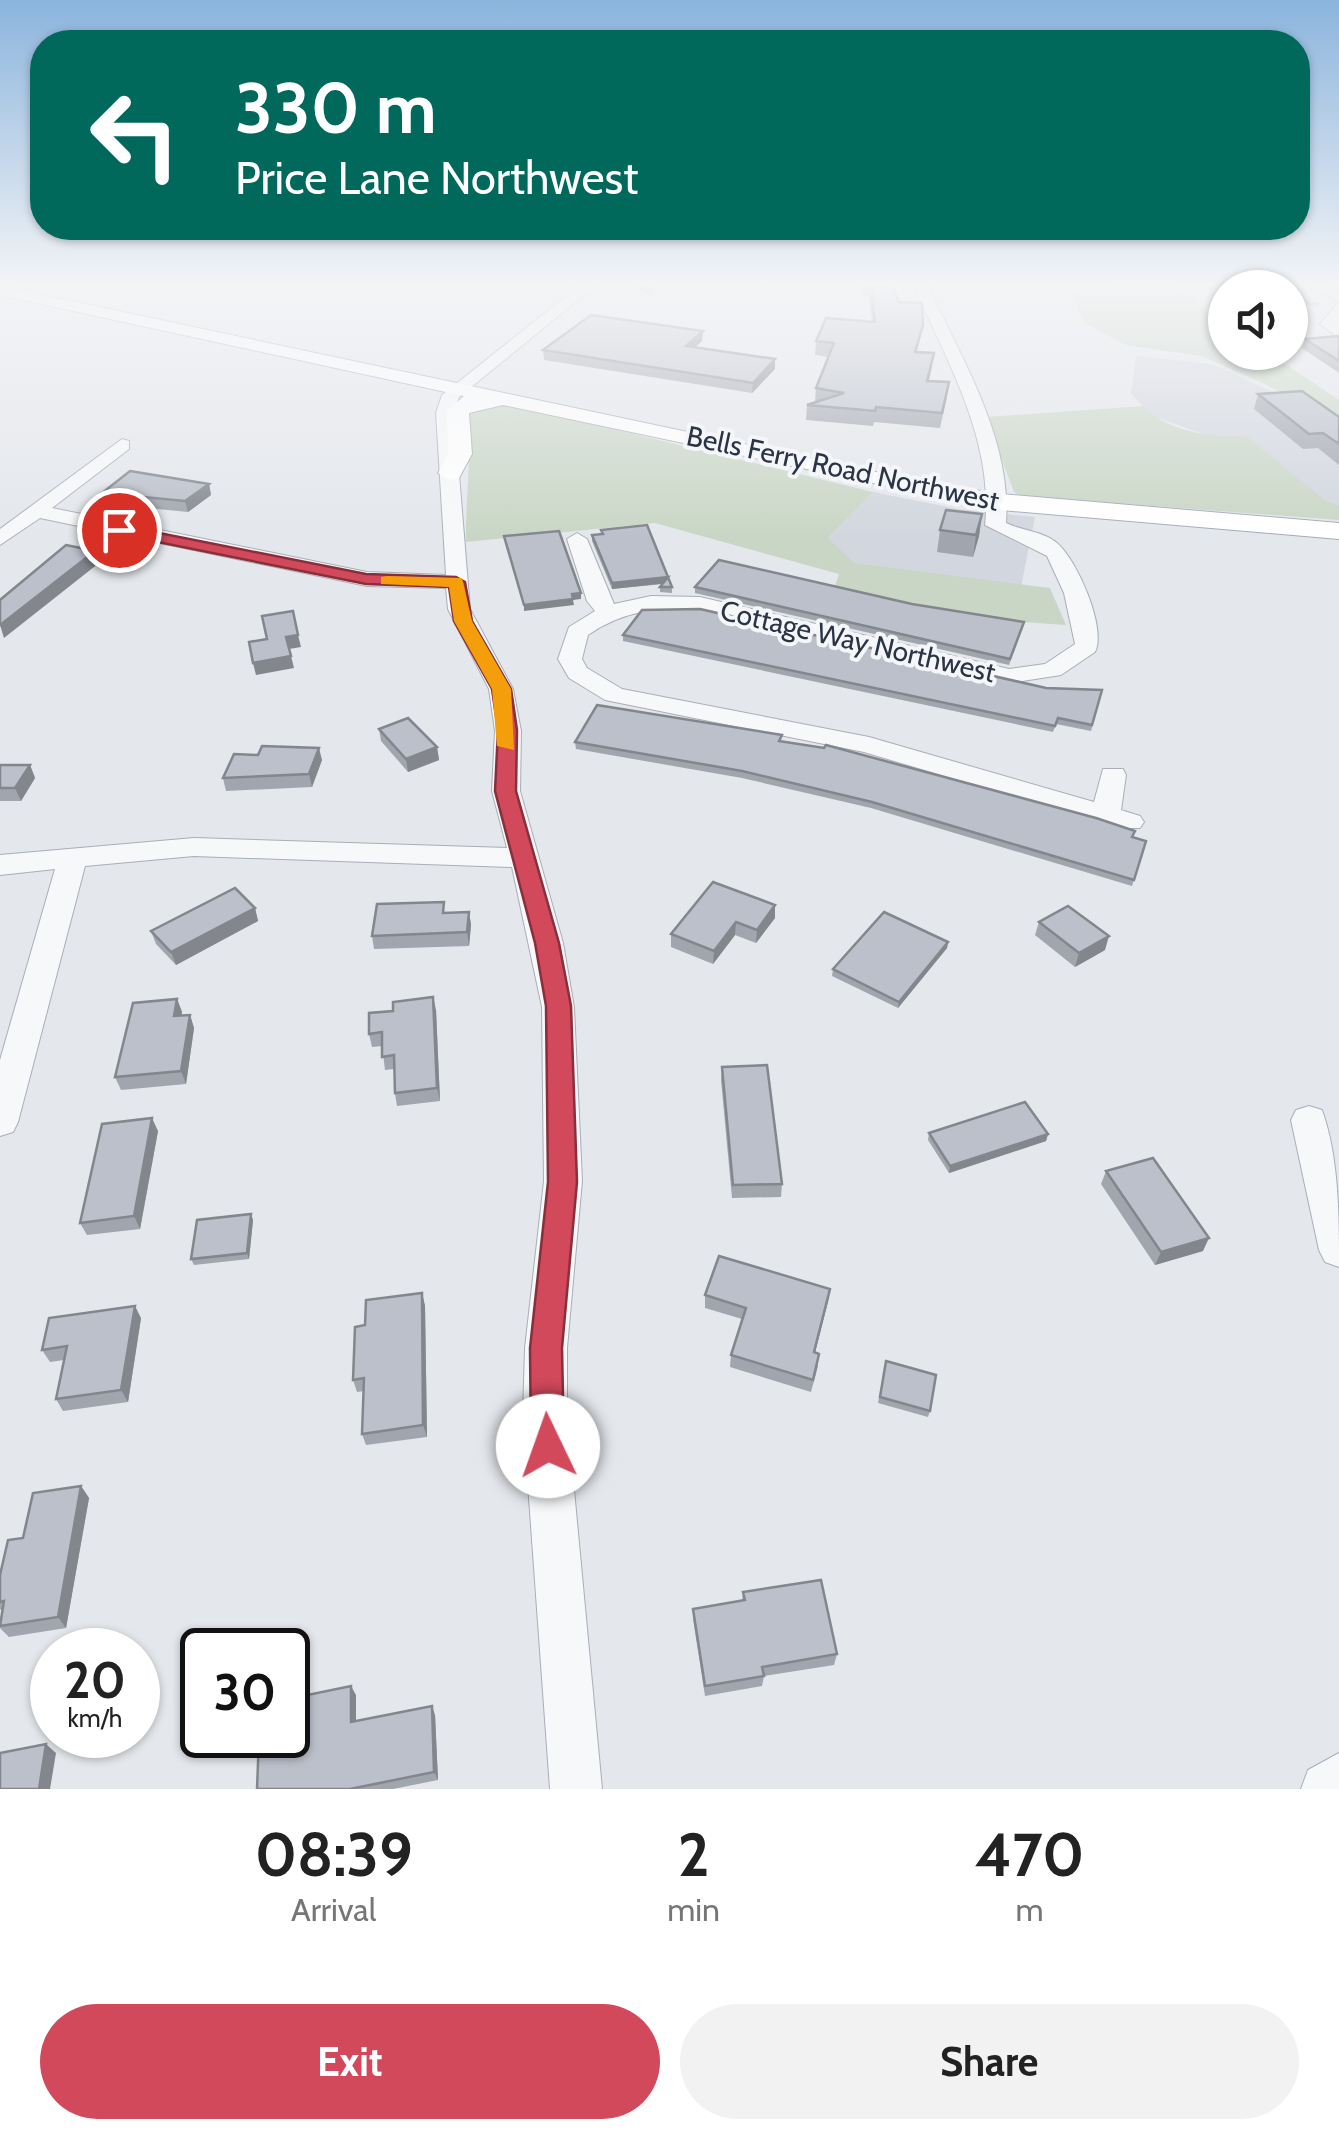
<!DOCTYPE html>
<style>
body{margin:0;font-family:Cabin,sans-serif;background:#f2f2f2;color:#222;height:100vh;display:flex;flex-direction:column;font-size:38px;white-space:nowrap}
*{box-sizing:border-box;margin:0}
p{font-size:32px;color:#767676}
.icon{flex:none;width:55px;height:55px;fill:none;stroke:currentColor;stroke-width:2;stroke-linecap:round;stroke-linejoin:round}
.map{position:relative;height:1789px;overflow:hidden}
.side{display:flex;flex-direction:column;background:#fff;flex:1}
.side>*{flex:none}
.top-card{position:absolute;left:30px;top:30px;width:1280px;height:210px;border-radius:40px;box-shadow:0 2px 8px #0004;background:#00695c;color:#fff;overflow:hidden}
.controls{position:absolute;left:1208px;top:270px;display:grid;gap:20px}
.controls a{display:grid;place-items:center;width:100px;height:100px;border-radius:50%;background:#fff;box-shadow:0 2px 8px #0004;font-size:50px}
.speed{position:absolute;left:30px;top:1628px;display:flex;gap:20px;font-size:50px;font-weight:700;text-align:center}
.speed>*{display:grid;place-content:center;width:130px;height:130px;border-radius:50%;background:#fff;box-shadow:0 2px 8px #0004;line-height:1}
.speed small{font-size:25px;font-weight:400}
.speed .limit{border:5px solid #111;border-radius:15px;background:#fff;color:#111}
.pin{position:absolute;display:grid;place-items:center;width:85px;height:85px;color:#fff;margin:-42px;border:5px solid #fff;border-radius:50%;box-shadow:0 2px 10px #0007}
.me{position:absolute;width:110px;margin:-55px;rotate:357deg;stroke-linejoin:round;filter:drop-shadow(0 0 8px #0008)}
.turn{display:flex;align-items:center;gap:35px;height:210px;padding:0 40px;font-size:45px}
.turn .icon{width:130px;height:130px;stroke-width:2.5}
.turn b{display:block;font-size:70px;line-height:85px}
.eta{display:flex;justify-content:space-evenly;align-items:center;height:170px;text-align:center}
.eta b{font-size:60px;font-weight:700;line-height:70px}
.cta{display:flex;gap:20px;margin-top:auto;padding:20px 40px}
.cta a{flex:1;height:115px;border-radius:60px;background:#d1495b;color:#fff;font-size:40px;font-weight:700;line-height:115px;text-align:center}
.cta a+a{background:#f2f2f2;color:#222}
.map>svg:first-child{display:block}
.built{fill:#d2d6de}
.green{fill:#c9d6c5}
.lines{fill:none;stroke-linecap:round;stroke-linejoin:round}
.stream{stroke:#9fb4cc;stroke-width:4}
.minor-casing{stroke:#a9aeb7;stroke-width:2}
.major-casing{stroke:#a3abb8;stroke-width:2}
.minor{fill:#f7f8fa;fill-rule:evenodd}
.major{fill:#fff;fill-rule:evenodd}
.wall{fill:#a1a5ae}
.shaded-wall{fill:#83868d}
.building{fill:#bbc0ca;stroke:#83868d;stroke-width:2.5}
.route{fill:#d1495b;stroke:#882f3b;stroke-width:2.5}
.slow{fill:#f59e0b}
.labels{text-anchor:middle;stroke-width:8;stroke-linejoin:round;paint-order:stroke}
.far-street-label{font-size:28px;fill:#2b3445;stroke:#f4f6f9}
</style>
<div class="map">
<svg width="1339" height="1789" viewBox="0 0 1339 1789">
<rect width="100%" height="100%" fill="#e4e7ec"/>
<g class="built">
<path d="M1136 356 1212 364 1339 422V505L1327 503 1247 436 1215 438 1152 416 1131 394Z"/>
<path d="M873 492 958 509 1035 517 1021 587 855 563 828 538Z"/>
</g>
<g class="green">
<path d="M1124 286H1172L1225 322V352L1269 353 1339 400V418L1329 419 1269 386 1201 356 1126 345 1084 323 1070 291Z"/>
<path d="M481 404 514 405 873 492 828 538 855 563 1050 588 1066 625 1022 622 834 589 839 574 655 523 466 542C465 498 473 457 466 414Z"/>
<path d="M1143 406C1167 432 1214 438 1247 436L1327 502 1339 505V520L1021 496 1014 492 986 417Z"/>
</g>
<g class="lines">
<g class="stream">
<path d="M1230 286 1236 288"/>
<path d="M1290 299 1317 305"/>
</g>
<defs>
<g id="minor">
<path d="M579 286H595L459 397 454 413 470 609 513 689 521 731 520 791 563 943 574 1007 582 1181 567 1348V1415L602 1789H550L523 1415 525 1348 544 1181 542 1007 512 867 194 856 85 866 18 1122 13 1132 0 1136V1060L55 869 0 875V855L194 838 507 848 492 791 495 731 489 689 448 609 446 588 367 586 40 518 0 545V529L122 439 129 441V449L52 508 367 572 446 575 436 413 442 395Z"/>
<path d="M914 286H928C962 360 1012 439 1006 523 1022 531 1043 531 1057 543 1077 560 1107 628 1095 652L1061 675 1009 683 700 611C658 606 623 611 588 635L582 659 587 668 622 689 869 737 1094 802 1103 769H1123L1126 775 1121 810 1140 816 1144 822 1140 828H1120L864 752 605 700 569 678 558 659 569 627 595 611 587 601 567 539 577 533 587 539 614 604 651 596 700 597 1009 669 1045 664 1075 644 1064 593 1047 556 985 525C994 440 947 362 914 286Z"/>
<path d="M1310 286H1328L1339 292V302Z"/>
<path d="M1339 302V338L1320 324Z"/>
<path d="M1309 1106 1322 1110C1339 1157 1339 1216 1339 1267L1325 1262 1319 1250 1291 1120 1296 1110Z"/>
<path d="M1339 1753V1789H1301L1308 1770Z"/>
</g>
<path id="major" d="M0 286 923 482 1001 494 1339 523V539L1001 510 503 405 469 413 472 454 459 478 450 480 438 473 448 454 447 411 464 396 0 295Z"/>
</defs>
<use href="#minor" class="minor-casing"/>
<use href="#major" class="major-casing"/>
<use href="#minor" class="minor"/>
<use href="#major" class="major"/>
</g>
<g class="wall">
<path d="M638 286H655L649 295 638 289Z"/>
<path d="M861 286H892L899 302 923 325 917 352 932 367 929 381 947 397 940 428 874 422 873 426 806 420 807 405 815 402 816 388 829 357 815 355 816 341 872 321 869 296H863Z"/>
<path d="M1339 336V373L1302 348 1305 339Z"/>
<path d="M702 341 695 347 775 359V369L752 393 544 360 543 350Z"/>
<path d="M1258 394 1339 417V465L1318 448 1303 449 1254 409Z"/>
<path d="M209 484 211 495 188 512 106 504 102 493Z"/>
<path d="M982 514 979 536 973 557 937 552 940 530Z"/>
<path d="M601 530 672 587V593L660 592V587L663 584 612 589 592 541V535L601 534Z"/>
<path d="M695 587 912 604 1024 622 1009 665 695 593Z"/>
<path d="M623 635 1046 688 1102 690 1091 731 1056 724 1053 732 623 641Z"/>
<path d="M379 729 437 747 439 760 408 772 381 741Z"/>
<path d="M782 735 781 741 1146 841 1132 886 871 808 742 778 576 749 575 742Z"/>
<path d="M322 760 312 787 226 791 223 778Z"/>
<path d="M0 765H30L35 778 21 801H0Z"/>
<path d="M713 882 775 918 756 943 735 935 713 964 671 947V934Z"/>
<path d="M255 908 258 921 176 965 156 944 151 931Z"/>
<path d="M446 912H469L471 925 469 946 374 949 372 936Z"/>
<path d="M1039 922 1105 950 1075 967 1035 935Z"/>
<path d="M948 942 947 948 898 1008 832 976 833 969Z"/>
<path d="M177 999 182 1012 181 1015H190L194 1028 186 1084 121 1090 115 1077Z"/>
<path d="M436 1010 440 1101 397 1106 395 1093 394 1069 385 1070 382 1046 372 1047 369 1034Z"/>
<path d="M722 1067 782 1184 781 1197 732 1198 721 1080Z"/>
<path d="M158 1131 140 1229 87 1235 80 1223Z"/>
<path d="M929 1133 1048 1134 1046 1141 949 1173 928 1140Z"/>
<path d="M1106 1171 1203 1251 1155 1265 1101 1184Z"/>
<path d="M251 1214 253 1220 249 1259 194 1265 191 1259Z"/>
<path d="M422 1293 425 1306 427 1437 366 1445 362 1434 364 1391 357 1392 353 1380 365 1325Z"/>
<path d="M705 1295 828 1301 815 1352 818 1366 811 1392 730 1367 731 1355 742 1319 705 1308Z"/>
<path d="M141 1318 128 1402 63 1411 56 1399 64 1360 50 1362 42 1350Z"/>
<path d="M886 1361 930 1411 928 1417 878 1403Z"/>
<path d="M81 1486 89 1498 66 1628 9 1637 0 1628 2 1611 0 1609V1575L23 1538Z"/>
<path d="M743 1592 837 1654 834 1665 764 1676 762 1686 705 1696 693 1619V1609L742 1601Z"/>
<path d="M356 1695V1721L435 1715 438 1780 393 1789H257L259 1746 221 1752 215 1744Z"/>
</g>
<g class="shaded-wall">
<path d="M703 331 702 341 686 356V346Z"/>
<path d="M775 359V369L752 393 753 383Z"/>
<path d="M209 484 211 495 188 512 185 501Z"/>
<path d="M982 514 979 536 973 557 976 535Z"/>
<path d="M95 551 99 563 4 638 0 625Z"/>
<path d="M668 577V583L612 589V583Z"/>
<path d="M581 593V599L573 600 574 605 524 611V605Z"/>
<path d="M298 635 301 647 289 649 286 637Z"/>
<path d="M291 656 294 668 256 675 253 663Z"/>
<path d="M437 747 439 760 408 772 406 759Z"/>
<path d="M319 748 322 760 312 787 309 774Z"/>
<path d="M30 765 35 778 21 801 15 788Z"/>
<path d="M775 905V918L756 943 757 930Z"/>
<path d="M255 908 258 921 176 965 171 952Z"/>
<path d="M469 912 471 925 469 946 467 932Z"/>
<path d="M736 922 735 935 713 964 714 951Z"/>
<path d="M1109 936 1105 950 1075 967 1079 953Z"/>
<path d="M948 942 947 948 898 1008 899 1002Z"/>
<path d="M433 997 436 1010 440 1101 437 1088Z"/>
<path d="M177 999 182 1012 179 1029 174 1016Z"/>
<path d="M190 1015 194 1028 186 1084 181 1071Z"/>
<path d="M152 1118 158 1131 140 1229 134 1216Z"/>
<path d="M1048 1134 1046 1141 949 1173 950 1166Z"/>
<path d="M251 1214 253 1220 249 1259 247 1253Z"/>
<path d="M1209 1238 1203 1251 1155 1265 1161 1252Z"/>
<path d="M830 1289 828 1301 812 1364 814 1352Z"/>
<path d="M422 1293 425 1306 427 1437 423 1425Z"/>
<path d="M135 1306 141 1318 128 1402 121 1390Z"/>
<path d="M81 1486 89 1498 66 1628 58 1617Z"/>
<path d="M351 1686 356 1695V1731L351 1722Z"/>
<path d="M432 1706 435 1715 438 1780 434 1772Z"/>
<path d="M46 1744 56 1753 50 1789H39Z"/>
</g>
<g class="building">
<path d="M871 286H892L899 302 922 303 923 325 915 352 934 353 927 381 949 382 942 413 876 407 875 411 807 405 844 393 816 388 834 343 816 341 826 318 875 322Z"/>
<path d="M591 315 703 331 686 346 775 359 753 383 543 350Z"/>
<path d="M1339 336V361L1305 339Z"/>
<path d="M1302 391 1339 417V444L1323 433 1309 434 1258 394Z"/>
<path d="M130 471 209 484 185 501 102 493Z"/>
<path d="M946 510 982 514 976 535 940 530Z"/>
<path d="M647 525 672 587H660L668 577 612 583 592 535 603 534 601 530Z"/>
<path d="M559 531 581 593 572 594 573 599 524 605 504 536Z"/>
<path d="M66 545 95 551 0 625V600Z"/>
<path d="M719 560 912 604 1024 622 1010 659 695 587Z"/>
<path d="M700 609 1046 688 1102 690 1092 725 1058 718 1055 726 623 635 642 610Z"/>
<path d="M293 611 298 635 286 637 291 656 253 663 249 642 267 639 262 616Z"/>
<path d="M597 705 782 735 779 741 824 748 826 745 1096 818 1135 831 1132 837 1146 841 1134 880 872 802 742 771 575 742Z"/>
<path d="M408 718 437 747 406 759 379 729Z"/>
<path d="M262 746 319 748 309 774 223 778 234 754 258 755Z"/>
<path d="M0 765H30L15 788H0Z"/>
<path d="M713 882 775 905 757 930 736 922 714 951 671 934Z"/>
<path d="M235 888 255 908 171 952 151 931Z"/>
<path d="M444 902 443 913 469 912 467 932 372 936 377 904Z"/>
<path d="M1068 906 1109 936 1079 953 1039 922Z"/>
<path d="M884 912 948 942 899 1002 833 969Z"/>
<path d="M433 997 437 1088 395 1093 394 1055 382 1057V1032L369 1034V1013L393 1011V1002Z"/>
<path d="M177 999 174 1016 190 1015 181 1071 115 1077 133 1003Z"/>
<path d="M767 1065 782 1184 733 1185 722 1067Z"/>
<path d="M1025 1102 1048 1134 950 1166 929 1133Z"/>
<path d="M152 1118 134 1216 80 1223 102 1124Z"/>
<path d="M1153 1158 1209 1238 1161 1252 1106 1171Z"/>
<path d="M251 1214 247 1253 191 1259 197 1220Z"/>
<path d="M719 1256 830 1289 814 1352 819 1354 813 1380 731 1355 746 1308 705 1295Z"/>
<path d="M422 1293 423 1425 362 1434 364 1378 353 1380 355 1327 365 1325 366 1300Z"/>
<path d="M135 1306 121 1390 56 1399 67 1346 42 1350 49 1318Z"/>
<path d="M886 1361 936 1375 930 1411 880 1397Z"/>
<path d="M81 1486 58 1617 0 1626 4 1601 0 1602V1575L8 1540 23 1538 33 1493Z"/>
<path d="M821 1580 837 1654 762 1667 764 1676 705 1686 693 1609 745 1600 743 1592Z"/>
<path d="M351 1686V1722L432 1706 434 1772 350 1789H257L259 1737 215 1744V1735H288V1699Z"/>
<path d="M46 1744 39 1789H0V1753Z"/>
</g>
<linearGradient id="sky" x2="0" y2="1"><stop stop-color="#8bb4dd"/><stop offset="0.53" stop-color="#f3f4f6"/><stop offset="1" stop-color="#f3f4f6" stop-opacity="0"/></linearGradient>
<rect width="1339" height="537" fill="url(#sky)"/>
<path class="route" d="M119 525 366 574 456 577 465 582 472 621 511 689 517 730 516 791 559 943 571 1006 577 1182 562 1348 564 1446 560 1458 548 1463 536 1458 531 1446 530 1348 548 1182 546 1006 535 943 495 791 498 730 492 689 454 621 449 587 366 584 113 533V526Z"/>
<path class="slow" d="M387 576 462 578 472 621 511 689 514 750 497 746 492 689 454 621 449 587 381 584V577Z"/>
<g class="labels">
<g class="far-street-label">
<text transform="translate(843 468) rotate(12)" y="10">Bells Ferry Road Northwest</text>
<text transform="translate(858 641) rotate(13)" y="10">Cottage Way Northwest</text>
</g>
</g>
</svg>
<div class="controls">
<a><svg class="icon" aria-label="sound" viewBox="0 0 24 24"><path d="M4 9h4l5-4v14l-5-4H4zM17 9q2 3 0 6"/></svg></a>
</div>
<div class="speed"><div>20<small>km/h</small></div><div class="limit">30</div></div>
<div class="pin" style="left:119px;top:530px;background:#d93025"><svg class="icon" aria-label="arrive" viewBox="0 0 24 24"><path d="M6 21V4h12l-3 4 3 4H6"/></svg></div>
<svg class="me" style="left:548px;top:1446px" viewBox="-20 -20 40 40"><circle r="19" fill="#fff"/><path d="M0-13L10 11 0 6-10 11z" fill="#d1495b"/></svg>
<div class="top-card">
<div class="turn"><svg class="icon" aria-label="left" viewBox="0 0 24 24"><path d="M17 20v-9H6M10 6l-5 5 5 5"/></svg><div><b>330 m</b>Price Lane Northwest</div></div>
</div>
</div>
<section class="side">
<div class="eta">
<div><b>08:39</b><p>Arrival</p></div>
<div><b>2</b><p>min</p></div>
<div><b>470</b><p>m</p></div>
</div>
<div class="cta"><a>Exit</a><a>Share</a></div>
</section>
